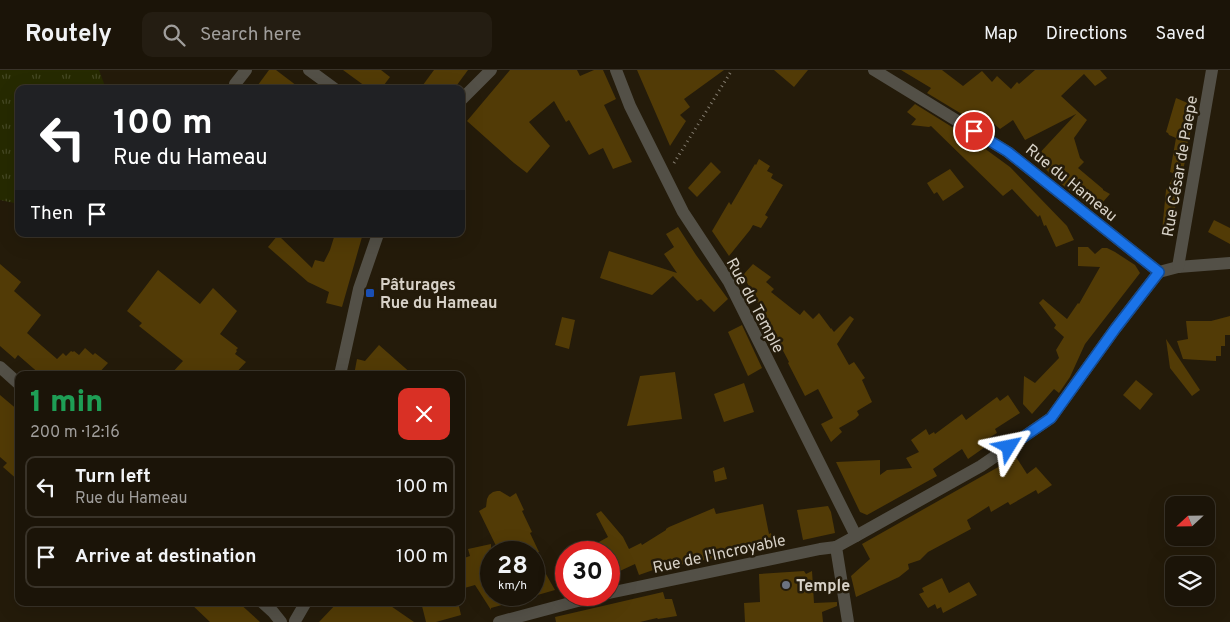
<!DOCTYPE html>
<meta charset="utf-8">
<style>
body{margin:0;font-family:Overpass,sans-serif;background:#241d12;color:#f1f3f6;height:100vh;display:flex;flex-direction:column;font-size:19px;white-space:nowrap}
*{box-sizing:border-box;margin:0}
p{font-size:16px;color:#a09e9c}
.icon{flex:none;width:28px;height:28px;fill:none;stroke:currentColor;stroke-width:2;stroke-linecap:round;stroke-linejoin:round}
.map{position:relative;flex:1;overflow:hidden}
.drawer{position:absolute;left:15px;top:301px;width:450px;height:235px;display:flex;flex-direction:column;background:#1b1408;border-radius:10px;box-shadow:0 5px 20px #0002,0 0 0 1px #393329}
.drawer>*{flex:none}
.banner{position:absolute;left:15px;top:15px;width:450px;height:152px;border-radius:10px;box-shadow:0 5px 20px #0002,0 0 0 1px #393329;background:#202124;color:#fff;overflow:hidden}
.needle{width:32px;rotate:248deg}
.fabs{position:absolute;left:1165px;top:426px;display:grid;gap:10px}
.fabs a{display:grid;place-items:center;width:50px;height:50px;border-radius:10px;background:#1b1408;box-shadow:0 5px 20px #0002,0 0 0 1px #393329;font-size:25px}
.speed{position:absolute;left:480px;top:471px;display:flex;gap:10px;font-size:25px;font-weight:700;text-align:center}
.speed>*{display:grid;place-content:center;width:65px;height:65px;border-radius:50%;background:#1b1408;box-shadow:0 5px 20px #0002,0 0 0 1px #393329;line-height:1}
.speed small{font-size:12px;font-weight:400}
.speed .limit{border:8px solid #d22;background:#fff;color:#111}
.pin{position:absolute;display:grid;place-items:center;width:42px;height:42px;color:#fff;margin:-21px;border:2px solid #fff;border-radius:50%;box-shadow:0 1px 5px #0007}
.me{position:absolute;width:55px;margin:-28px;rotate:55deg;stroke-linejoin:round;filter:drop-shadow(0 0 4px #0008)}
.turn{display:flex;align-items:center;gap:18px;height:105px;padding:0 15px;font-size:22px}
.turn .icon{width:65px;height:65px;stroke-width:2.5}
.turn b{display:block;font-size:35px;line-height:42px}
.then{display:flex;align-items:center;height:48px;padding:0 15px;background:#0003;gap:10px;font-size:19px}
.round{display:grid;place-items:center;flex:none;width:52px;height:52px;border-radius:10px;background:#241d12}
.overview{display:flex;align-items:center;justify-content:space-between;height:85px;padding:0 15px}
h1{font-size:30px;font-weight:800;line-height:38px;color:#1e9e55}
ul{padding:0;list-style:none}
li{display:flex;align-items:center;gap:15px;height:62px;margin:0 10px 8px;padding:0 5px;border:2px solid #393329;border-radius:10px}
li div{flex:1}
li b{display:block;font-size:19px}
li em{font-style:normal}
header{display:flex;align-items:center;gap:30px;box-sizing:border-box;height:70px;padding:0 25px;background:#1b1408;border-bottom:1px solid #393329}
header strong{font-size:24px}
nav{display:flex;gap:28px;margin-inline-start:auto;font-size:18px}
.search{width:350px;height:45px;background:#241d12;display:flex;align-items:center;gap:12px;box-sizing:border-box;padding:0 18px;border-radius:10px;color:#a09e9c;font-size:19px}
.map>svg:first-child{display:block}
.grass{fill:url(#grass-tufts)}
.building{fill:#523b06}
.lines{fill:none;stroke-linecap:round;stroke-linejoin:round}
.path{stroke:#867f72;stroke-width:3;stroke-dasharray:1 4;stroke-linecap:butt}
.minor{stroke:#535047;stroke-width:12}
.tertiary{stroke:#535047;stroke-width:12}
.route-casing{stroke:#114b97;stroke-width:12}
.route{stroke:#1a73e8;stroke-width:9}
.transit-dot{fill:#1a4fb4;stroke:#241b0a;stroke-width:2}
.worship-dot{fill:#6b7280;stroke:#241b0a;stroke-width:2}
.labels{text-anchor:middle;stroke-width:5;stroke-linejoin:round;paint-order:stroke}
.street-label{font-size:16px;fill:#d7d1c7;stroke:#241b0a}
.poi-label{font-size:16px;font-weight:bold;fill:#d7d1c7;stroke:#241b0a;text-anchor:start}
</style>
<header>
<strong>Routely</strong>
<div class="search"><svg class="icon" aria-label="search" viewBox="0 0 24 24"><circle cx="10" cy="10" r="6"/><path d="M15 15l6 6"/></svg>Search here</div>
<nav><a>Map</a><a>Directions</a><a>Saved</a></nav>
</header>
<div class="map">
<svg width="1230" height="552" viewBox="0 0 1230 552">
<defs>
<pattern id="grass-tufts" width="24" height="20" patternUnits="userSpaceOnUse" patternTransform="scale(1.25)"><rect width="24" height="20" fill="#262a00"/><path d="M3 7l-1-3M5 7V3M7 7l1-3M15 17l-1-3M17 17v-4M19 17l1-3" fill="none" stroke="#454824"/></pattern>
</defs>
<rect width="100%" height="100%" fill="#241b0a"/>
<path class="grass" d="M0 0H99L106 19H19V134L0 130Z"/>
<g class="building">
<path d="M269 0H276L301 19H255Z"/>
<path d="M343 0H381L390 7 381 19H369Z"/>
<path d="M434 0H468L454 19H420Z"/>
<path d="M510 0H577L580 6 594 0H603L616 29 604 35 632 92 613 99 603 78 589 85 569 50 566 52 554 31 529 52 550 76 527 103 514 93 467 51Z"/>
<path d="M637 0H724L684 29 690 37 680 45 686 51 670 76Z"/>
<path d="M774 0H808L794 17Z"/>
<path d="M901 0H942L963 16 982 1 992 12 997 6 1011 19 1017 12 1019 14 1035 0H1100L1107 8 1095 16 1084 4 1061 26 1087 50 1074 68 1080 88 1084 92 1078 98 1103 119V120L1110 124 1095 141 1054 108 1035 88 1076 44 1025 70 1013 50 1000 59 983 45 981 47 980 46 975 52 927 23 931 18Z"/>
<path d="M1176 28 1197 37 1184 86H1186L1185 91 1170 162 1162 161 1166 120 1175 104 1170 102 1176 68 1169 65 1168 63 1166 62Z"/>
<path d="M915 34 973 70 1010 97 1067 156 1074 170 1056 177 1046 155 1044 156 1040 145 1038 147 1012 119 1003 126 931 56 929 57 911 55 916 49 907 42Z"/>
<path d="M759 89 770 96 767 101 773 104 771 108 783 115 765 145 768 147 761 158 753 155 750 160 729 186 712 161 729 132 731 135 755 94 756 95Z"/>
<path d="M711 92 721 102 697 127 688 118Z"/>
<path d="M950 99 964 117 943 131 937 122 934 124 927 113Z"/>
<path d="M1214 150 1230 158V174L1208 162Z"/>
<path d="M678 157 696 185 728 229 714 242 701 229 697 231 673 206 652 225 600 208 609 181 677 203 664 184 674 177 666 164Z"/>
<path d="M335 164H356L362 167 342 237 326 233 329 222 308 212 268 177 278 165 312 198 315 190 324 192 330 180Z"/>
<path d="M1078 177H1088L1095 184 1102 178H1107L1115 182 1135 195 1140 203 1085 274 1070 307 1059 323 1054 319 1032 344 1023 334 1024 306 1035 313 1059 288 1056 280 1064 267 1054 258 1056 255 1039 233 1043 229 1067 249 1078 233 1079 234 1100 197 1078 196Z"/>
<path d="M0 194 21 212 14 221 41 245 27 263 57 289 63 283 66 286 71 281 73 282 74 281 79 285 85 278 93 285 95 283 108 293 97 305H41L18 285 15 289 0 276Z"/>
<path d="M753 194 771 207 766 212 774 219 771 222 800 245 804 240 813 249 819 243 831 259V258L834 262 850 246 854 249 837 274 849 295 854 292 865 308 862 310 872 332 857 341 859 345 855 349 839 358 842 362 831 372 821 354 833 348 818 319 805 326 788 293 789 292 743 205Z"/>
<path d="M158 200 200 234 213 218 237 241 220 264 238 278 236 280 237 281 235 284 246 292 234 305H170L183 291 139 256 142 253 127 241Z"/>
<path d="M1230 246V265H1225V276H1221V286H1216V291L1183 289 1177 271 1188 269 1186 251H1211Z"/>
<path d="M562 247 575 250 569 279 555 275Z"/>
<path d="M742 255 762 298 748 306 728 262Z"/>
<path d="M1166 269 1200 320 1192 326 1170 298Z"/>
<path d="M379 275 413 305H354L357 289 365 291Z"/>
<path d="M675 302 682 349 627 356 640 306Z"/>
<path d="M1136 310 1153 324 1140 340 1123 325Z"/>
<path d="M744 313 754 342 724 352 714 324Z"/>
<path d="M0 325 19 341V411L3 397 7 393 0 387Z"/>
<path d="M1008 325 1020 343 995 359 997 363 982 372 985 377 968 389 962 379 933 399 937 406 867 445 860 442 836 392 880 390V405L887 400 912 398 906 388 919 382 911 370 926 359 929 365 934 362 935 364 962 344 966 350 997 327 1000 331Z"/>
<path d="M1016 387 1027 404 1036 397 1052 415 1038 424 1036 420 1010 435 1008 432 991 442 989 436 967 450 971 459 928 482 920 490 908 494 909 499 899 507 856 527 851 506 870 489 862 474Z"/>
<path d="M724 397 727 409 715 412 713 401Z"/>
<path d="M497 421H500L510 427 516 423 524 440 522 441 532 462 530 463 539 482H499L479 441 486 437 487 429 489 425 493 422Z"/>
<path d="M763 434 769 464 771 463 774 476 674 496 673 493 639 505 635 494 609 506V482H604L599 472 608 467 596 444 601 441 623 467 629 479 641 473 642 475 666 460V459L669 457 714 438 716 444Z"/>
<path d="M828 436 831 442 835 463 803 470 797 440Z"/>
<path d="M491 474V525H524V529L491 538V540L475 515 461 519V489L470 486 468 479Z"/>
<path d="M534 483 555 520 534 526Z"/>
<path d="M804 501 806 504 812 501 814 533 837 532V536L822 542 823 552H745L744 533 760 532 759 504Z"/>
<path d="M942 508 949 523 969 512 977 525 943 543 941 537 937 539 935 534 928 538 919 524 924 522 922 518Z"/>
<path d="M663 522 665 529H672L677 546 658 549 657 548 640 552H556L555 547Z"/>
<path d="M189 532H238L260 552H210Z"/>
<path d="M338 532H385L414 552H319Z"/>
<path d="M421 532H458L461 545 436 552H426Z"/>
</g>
<g class="lines">
<path class="path" d="M674 93 732 0"/>
<g class="minor">
<path d="M309 0 335 19"/>
<path d="M874 0 1008 82 1159 202 1178 197 1230 193"/>
<path d="M235 14 246 0"/>
<path d="M1178 197 1212 0"/>
<path d="M856 466 981 396 1051 348 1115 259 1159 202"/>
<path d="M609 523 820 479 836 477"/>
<path d="M499 552 600 525"/>
</g>
<g class="tertiary">
<path d="M616 0 630 36 683 142 729 212 856 466 836 477 848 552"/>
<path d="M461 30 491 0"/>
<path d="M0 297 19 314"/>
<path d="M340 305 359 219 378 164"/>
<path d="M262 532 273 542 281 552"/>
<path d="M295 551 306 532"/>
</g>
</g>
<g class="lines">
<defs>
<path id="route" d="M974 61 1008 82 1159 202 1115 259 1051 348 1009 377"/>
</defs>
<use href="#route" class="route-casing"/>
<use href="#route" class="route"/>
</g>
<rect class="transit-dot" x="365" y="218" width="10" height="10" rx="2.5"/>
<circle class="worship-dot" cx="786" cy="515" r="5"/>
<g class="labels">
<g class="street-label">
<text transform="translate(1179 96) rotate(-80)" y="6">Rue César de Paepe</text>
<text transform="translate(1072 112) rotate(39)" y="6">Rue du Hameau</text>
<text transform="translate(756 235) rotate(62)" y="6">Rue du Temple</text>
<text transform="translate(719 483) rotate(-12)" y="6">Rue de l'Incroyable</text>
</g>
<g class="poi-label">
<text x="380" y="220">Pâturages<tspan x="380" dy="18">Rue du Hameau</tspan></text>
<text x="796" y="521">Temple</text>
</g>
</g>
</svg>
<div class="fabs">
<a><svg class="needle" viewBox="-14 -14 28 28"><path d="M0-13l5 13h-10z" fill="#e53935"/><path d="M0 13l5-13h-10z" fill="#a09e9c"/></svg></a>
<a><svg class="icon" aria-label="layers" viewBox="0 0 24 24"><path d="M12 4l9 5-9 5-9-5zM3 14l9 5 9-5"/></svg></a>
</div>
<div class="speed"><div>28<small>km/h</small></div><div class="limit">30</div></div>
<div class="pin" style="left:974px;top:61px;background:#d93025"><svg class="icon" aria-label="arrive" viewBox="0 0 24 24"><path d="M6 21V4h12l-3 4 3 4H6"/></svg></div>
<svg class="me" style="left:1009px;top:377px" viewBox="-20 -20 40 40"><path d="M0-17L14 15 0 8-14 15z" fill="#1a73e8" stroke="#fff" stroke-width="4"/></svg>
<div class="banner">
<div class="turn"><svg class="icon" aria-label="left" viewBox="0 0 24 24"><path d="M17 20v-9H6M10 6l-5 5 5 5"/></svg><div><b>100 m</b>Rue du Hameau</div></div>
<div class="then">Then<svg class="icon" aria-label="arrive" viewBox="0 0 24 24"><path d="M6 21V4h12l-3 4 3 4H6"/></svg></div>
</div>
<section class="drawer">
<div class="overview"><div><h1>1 min</h1><p>200 m · 12:16</p></div><a class="round" style="background:#d93025;color:#fff"><svg class="icon" aria-label="close" viewBox="0 0 24 24"><path d="M6 6l12 12M18 6L6 18"/></svg></a></div>
<ul>
<li><svg class="icon" aria-label="left" viewBox="0 0 24 24"><path d="M17 20v-9H6M10 6l-5 5 5 5"/></svg><div><b>Turn left</b><p>Rue du Hameau</p></div><em>100 m</em></li>
<li><svg class="icon" aria-label="arrive" viewBox="0 0 24 24"><path d="M6 21V4h12l-3 4 3 4H6"/></svg><div><b>Arrive at destination</b></div><em>100 m</em></li>
</ul>
</section>
</div>
